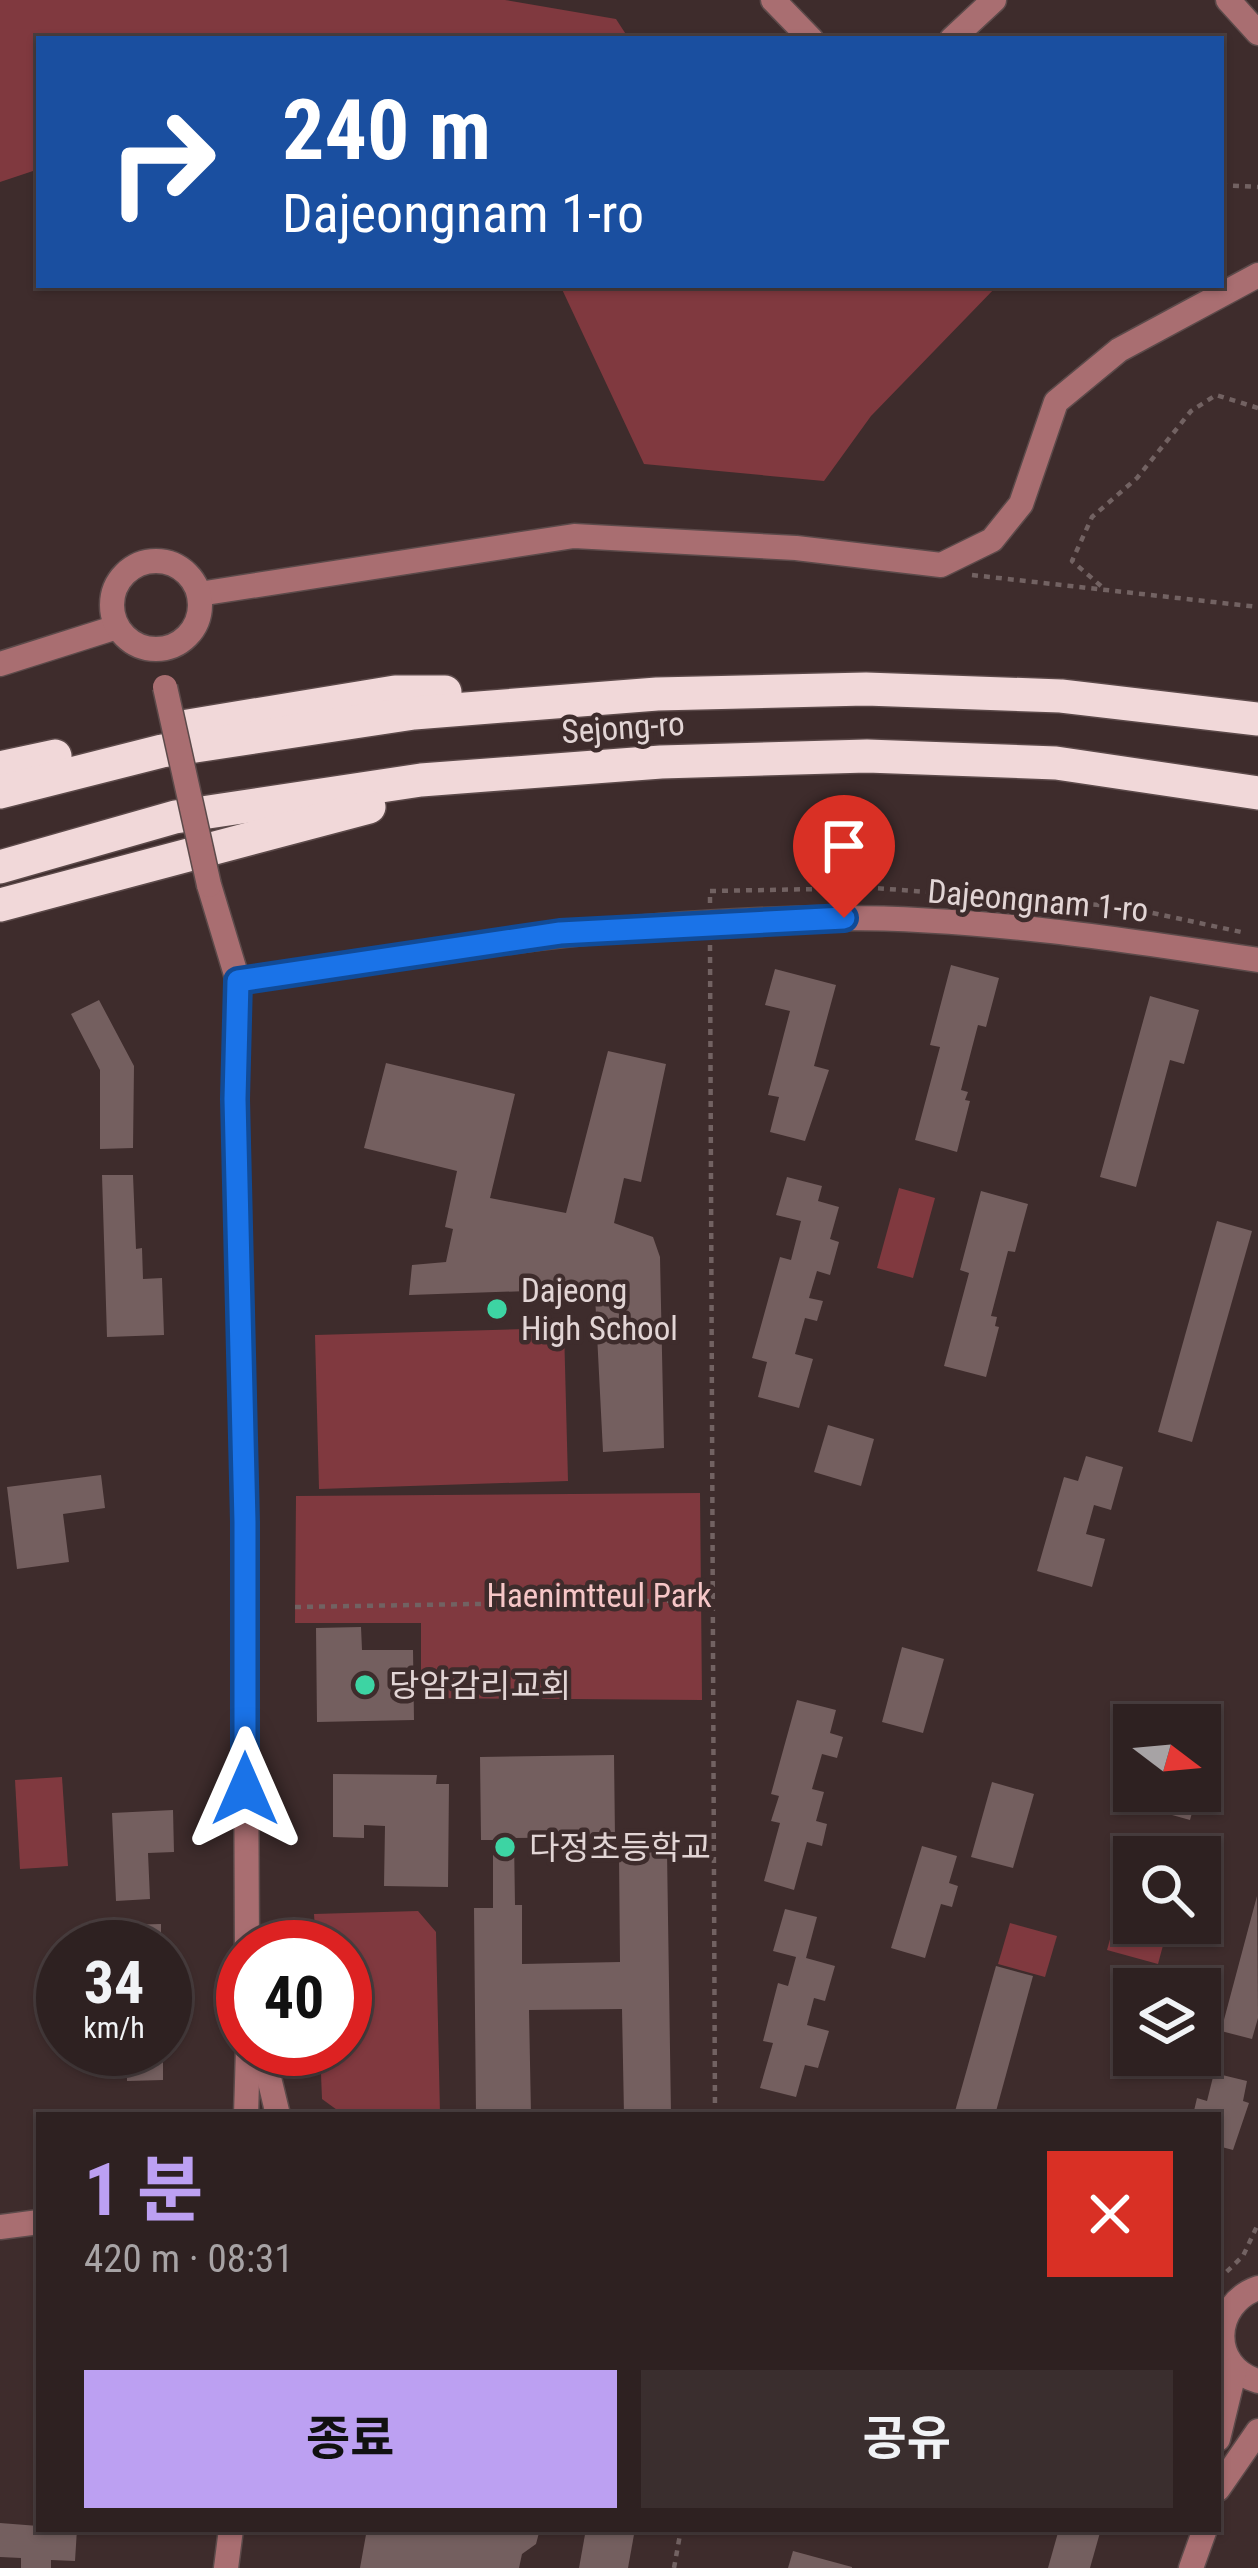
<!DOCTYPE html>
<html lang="ko">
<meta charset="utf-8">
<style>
body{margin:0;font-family:"Roboto Condensed","Noto Sans KR",sans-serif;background:#3a2e2e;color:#f1f3f6;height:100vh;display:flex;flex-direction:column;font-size:45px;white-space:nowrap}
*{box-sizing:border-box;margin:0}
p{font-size:39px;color:#a7a3a5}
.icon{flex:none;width:66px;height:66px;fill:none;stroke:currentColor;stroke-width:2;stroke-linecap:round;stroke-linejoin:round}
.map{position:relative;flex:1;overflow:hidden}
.drawer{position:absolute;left:36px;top:2112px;width:1185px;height:420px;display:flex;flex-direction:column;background:#2e2121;border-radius:0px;box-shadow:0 3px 9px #0004,0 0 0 3px #493e3f}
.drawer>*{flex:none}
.banner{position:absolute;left:36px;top:36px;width:1188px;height:252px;border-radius:0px;box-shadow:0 3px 9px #0004,0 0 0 3px #493e3f;background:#1a4fa0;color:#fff;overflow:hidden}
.needle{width:78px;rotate:106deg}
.buttons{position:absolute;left:1113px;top:1704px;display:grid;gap:24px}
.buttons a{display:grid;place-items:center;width:108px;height:108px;border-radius:0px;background:#2e2121;box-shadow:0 3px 9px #0004,0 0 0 3px #493e3f;font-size:60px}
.speed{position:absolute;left:36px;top:1920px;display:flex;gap:24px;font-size:60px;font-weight:700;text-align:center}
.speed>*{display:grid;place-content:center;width:156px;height:156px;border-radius:50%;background:#2e2121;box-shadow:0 3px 9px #0004,0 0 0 3px #493e3f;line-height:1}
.speed small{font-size:30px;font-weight:400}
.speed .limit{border:18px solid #d22;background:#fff;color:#111}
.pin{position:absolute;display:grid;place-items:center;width:102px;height:102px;color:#fff;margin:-123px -51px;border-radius:50% 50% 50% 0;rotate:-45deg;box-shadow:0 0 12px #0007}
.pin .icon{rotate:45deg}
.me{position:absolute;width:132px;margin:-66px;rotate:0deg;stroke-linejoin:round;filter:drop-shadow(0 0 9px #0008)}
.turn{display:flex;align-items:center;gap:42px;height:252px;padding:0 48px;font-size:54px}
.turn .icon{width:156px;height:156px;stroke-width:2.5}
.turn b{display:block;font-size:84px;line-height:102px}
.round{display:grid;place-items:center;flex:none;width:126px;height:126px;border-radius:0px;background:#3a2e2e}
.summary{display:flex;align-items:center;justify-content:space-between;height:204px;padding:0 48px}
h1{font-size:72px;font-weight:700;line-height:90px;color:#bca0f2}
.button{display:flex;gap:24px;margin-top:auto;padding:24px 48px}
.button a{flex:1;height:138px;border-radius:0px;background:#bca0f2;color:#111;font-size:48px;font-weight:700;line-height:138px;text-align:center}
.button a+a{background:#3a2e2e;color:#f1f3f6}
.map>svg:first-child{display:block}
.green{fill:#80393f}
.building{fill:#745f5f}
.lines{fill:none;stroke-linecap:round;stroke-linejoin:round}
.minor-casing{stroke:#5c4a4a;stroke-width:27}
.tertiary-casing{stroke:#5c4a4a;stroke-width:27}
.trunk-casing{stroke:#5c4a4a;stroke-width:36}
.path{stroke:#726262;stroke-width:4.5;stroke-dasharray:6 6;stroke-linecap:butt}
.minor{stroke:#a96e71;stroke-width:24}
.tertiary{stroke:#a96e71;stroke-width:24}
.trunk{stroke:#f1d8d9;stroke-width:33}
.tertiary-bridge-casing{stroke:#5c4a4a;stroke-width:27;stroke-linecap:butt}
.tertiary-bridge{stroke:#a96e71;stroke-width:24}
.route-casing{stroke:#114b97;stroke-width:30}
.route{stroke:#1a73e8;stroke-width:21}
.poi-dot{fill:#3dd4a3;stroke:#3e2c2c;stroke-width:4.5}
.labels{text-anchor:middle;stroke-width:9;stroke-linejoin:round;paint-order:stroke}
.street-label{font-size:33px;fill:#e2d5d5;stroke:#3e2c2c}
.poi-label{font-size:33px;fill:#e2d5d5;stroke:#3e2c2c;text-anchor:start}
.park-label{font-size:33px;fill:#f6c6c7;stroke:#3e2c2c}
</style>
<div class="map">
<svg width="1258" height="2568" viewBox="0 0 1258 2568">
<rect width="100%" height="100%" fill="#3e2c2c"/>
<g class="green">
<path d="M0 0H505L616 19 629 39H39V169L0 182Z"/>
<path d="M560 285H998L871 416 824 481 644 464Z"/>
<path d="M899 1188 935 1198 913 1278 877 1268Z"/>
<path d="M564 1328 568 1481 319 1489 315 1335Z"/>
<path d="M700 1493 702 1700 421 1698V1623H295L296 1496Z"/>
<path d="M62 1777 68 1866 20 1869 15 1780Z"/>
<path d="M1123 1893 1134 1896V1923H1169L1158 1964 1107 1950Z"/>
<path d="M418 1911 436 1932 440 2115H344L322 2099 320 2049H345V1947H316L314 1914Z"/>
<path d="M1010 1923 1057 1936 1045 1977 998 1964Z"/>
</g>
<g class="building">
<path d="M951 965 999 978 986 1027 978 1025 961 1090 968 1092 965 1100 970 1101 957 1152 915 1140 940 1047 930 1045Z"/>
<path d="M775 969 836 985 814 1066 829 1070 805 1141 770 1132 779 1097 768 1095 790 1011 765 1005Z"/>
<path d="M1150 996 1199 1010 1184 1064 1170 1060 1136 1187 1100 1177Z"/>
<path d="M99 1000 134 1066 133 1148 100 1149V1070L71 1014Z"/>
<path d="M608 1051 666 1064 641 1182 624 1178 614 1223 653 1237 660 1257 664 1448 603 1452 595 1295 585 1289 409 1295 412 1265 446 1262 453 1229 445 1227 457 1171 364 1148 386 1063 515 1094 490 1198 566 1213Z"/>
<path d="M102 1175H133L136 1249 142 1248 143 1279 162 1278 164 1335 107 1337Z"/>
<path d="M787 1177 822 1186 818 1201 839 1207 830 1239 839 1242 830 1275 817 1271 809 1298 823 1301 817 1321 805 1318 795 1354 813 1359 799 1408 758 1397 767 1362 752 1358 780 1257 791 1260 801 1221 776 1215Z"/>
<path d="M981 1191 1028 1204 1015 1252 1008 1251 991 1316 997 1317 995 1326 999 1327 986 1377 944 1366 969 1273 960 1270Z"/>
<path d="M1217 1221 1252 1231 1192 1442 1158 1432Z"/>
<path d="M828 1425 874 1439 861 1486 814 1472Z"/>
<path d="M1086 1456 1123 1467 1111 1510 1094 1505 1086 1534 1105 1539 1092 1587 1037 1571 1064 1477 1078 1481Z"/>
<path d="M101 1475 105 1508 63 1514 69 1562 17 1569 7 1487Z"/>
<path d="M361 1627 362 1650H413L414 1720 317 1722 316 1628Z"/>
<path d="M902 1647 944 1659 923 1733 882 1722Z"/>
<path d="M797 1700 836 1710 830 1733 843 1737 837 1758 822 1754 812 1789 824 1792 816 1821 827 1824 822 1846 807 1842 794 1890 764 1881 780 1823 771 1821 779 1796 771 1794Z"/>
<path d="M614 1755 615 1837 514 1838 515 1905H522V1964L620 1962 619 1853 667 1852 671 2115H624L622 2009 529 2010 531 2115H476L474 1908H493V1840H481L480 1757Z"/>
<path d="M333 1774 437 1775 436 1784H449L448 1887 384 1886 385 1826 364 1825V1838L333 1837Z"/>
<path d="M992 1782 1034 1794 1013 1868 971 1857Z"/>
<path d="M1152 1791H1198L1190 1820 1147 1808Z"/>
<path d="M173 1810 174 1852 148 1853 150 1899 116 1901 112 1813Z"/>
<path d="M922 1846 957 1856 949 1883 958 1886 952 1907 941 1904 925 1958 891 1948Z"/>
<path d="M1257 1896 1258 2018 1252 2039 1221 2031Z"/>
<path d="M785 1909 817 1917 806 1958 835 1966 825 2001 814 1998 807 2025 829 2031 818 2068 805 2065 796 2097 760 2088 773 2043 763 2041 778 1983 788 1986 796 1957 773 1951Z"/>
<path d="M161 1924V1947H125V1925Z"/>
<path d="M996 1966 1033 1976 995 2115H954Z"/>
<path d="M127 2049H163V2080L127 2081Z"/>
<path d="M1214 2073 1247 2081 1243 2101 1249 2103 1233 2150 1218 2146V2115H1193L1197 2098 1207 2101Z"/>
<path d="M0 2523 77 2529 75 2561 51 2560V2568H21V2558L0 2557Z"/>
<path d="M367 2529H540L536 2544 522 2554 519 2568H360Z"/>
<path d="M586 2529H635L628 2568H579Z"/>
<path d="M1059 2529H1101L1090 2568H1048Z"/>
<path d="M793 2551 852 2567V2568H788Z"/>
</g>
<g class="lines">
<defs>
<g id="minor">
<path d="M773 0 811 39"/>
<path d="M1228 0 1258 33"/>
<path d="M952 39 994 0"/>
<path d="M199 594 574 536 796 548 941 565 992 540 1021 504 1056 402 1119 350 1258 275"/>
<path d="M0 664 117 627"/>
<path d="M0 2227 39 2222"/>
</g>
<g id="tertiary">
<circle cx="156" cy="605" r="44"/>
<path d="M209 885 238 981 235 1099 245 1522 247 1947"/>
<path d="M238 981C439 949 639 919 843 918 982 918 1121 939 1258 960"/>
<path d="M262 2049 278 2115"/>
<path d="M246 2115 248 2049"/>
<path d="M1258 2288C1212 2304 1209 2367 1258 2381"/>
<path d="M1218 2439 1235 2369"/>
<path d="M1218 2489 1258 2431"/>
<path d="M226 2568 231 2529"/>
<path d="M1191 2568 1205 2529"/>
</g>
<g id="trunk">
<path d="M182 727 395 692H445"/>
<path d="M0 768 55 756"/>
<path d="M0 792 162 751 414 713 657 694 866 689 1061 696 1258 719"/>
<path d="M0 867 175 817 421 780 661 762 867 756 1056 763 1258 793"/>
<path d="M0 905 369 807"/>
</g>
</defs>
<use href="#minor" class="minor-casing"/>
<use href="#tertiary" class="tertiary-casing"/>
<use href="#trunk" class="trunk-casing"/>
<g class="path">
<path d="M1221 185 1258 187"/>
<path d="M972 575 1258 607"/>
<path d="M1101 586 1072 561 1092 517 1137 478 1191 411 1216 395 1258 408"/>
<path d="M710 903V891L875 888 1125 907 1241 932"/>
<path d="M710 945 715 2115"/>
<path d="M295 1607 712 1600"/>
<path d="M1218 2280 1243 2256 1258 2224"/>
<path d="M674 2568 681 2529"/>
</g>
<use href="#minor" class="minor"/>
<use href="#tertiary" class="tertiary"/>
<use href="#trunk" class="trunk"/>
<defs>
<path id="tertiary-bridge" d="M165 687 209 885"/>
</defs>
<use href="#tertiary-bridge" class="tertiary-bridge-casing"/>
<use href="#tertiary-bridge" class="tertiary-bridge"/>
</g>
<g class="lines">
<defs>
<path id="route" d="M245 1789V1522L235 1099 238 981 560 933 844 918"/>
</defs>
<use href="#route" class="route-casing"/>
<use href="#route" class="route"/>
</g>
<g class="poi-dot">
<circle cx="497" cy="1309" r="12"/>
<circle cx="365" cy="1685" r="12"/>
<circle cx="505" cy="1847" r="12"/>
</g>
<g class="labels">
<g class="street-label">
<text transform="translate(623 727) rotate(-4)" y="12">Sejong-ro</text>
<text transform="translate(1038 900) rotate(5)" y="12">Dajeongnam 1-ro</text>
</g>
<g class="poi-label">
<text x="521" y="1302">Dajeong<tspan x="521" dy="38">High School</tspan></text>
<text x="389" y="1697">당암감리교회</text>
<text x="529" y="1859">다정초등학교</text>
</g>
<g class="park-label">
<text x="599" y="1607">Haenimtteul Park</text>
</g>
</g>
</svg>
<div class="buttons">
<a><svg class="needle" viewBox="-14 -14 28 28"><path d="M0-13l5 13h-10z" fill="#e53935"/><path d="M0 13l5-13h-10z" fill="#a7a3a5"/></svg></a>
<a><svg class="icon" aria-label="search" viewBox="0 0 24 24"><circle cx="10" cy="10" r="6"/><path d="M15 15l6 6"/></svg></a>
<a><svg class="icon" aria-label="layers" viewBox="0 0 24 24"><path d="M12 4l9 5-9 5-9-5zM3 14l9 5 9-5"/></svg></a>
</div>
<div class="speed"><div>34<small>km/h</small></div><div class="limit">40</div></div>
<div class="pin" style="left:844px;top:918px;background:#d93025"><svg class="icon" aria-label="arrive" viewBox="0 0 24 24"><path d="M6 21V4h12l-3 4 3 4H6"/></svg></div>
<svg class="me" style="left:245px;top:1789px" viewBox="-20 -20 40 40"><path d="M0-17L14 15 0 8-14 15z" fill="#1a73e8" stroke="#fff" stroke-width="4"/></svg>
<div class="banner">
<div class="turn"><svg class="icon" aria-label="right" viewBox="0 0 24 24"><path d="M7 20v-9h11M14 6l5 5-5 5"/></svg><div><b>240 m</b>Dajeongnam 1-ro</div></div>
</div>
<section class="drawer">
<div class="summary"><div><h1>1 분</h1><p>420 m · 08:31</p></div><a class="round" style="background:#d93025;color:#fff"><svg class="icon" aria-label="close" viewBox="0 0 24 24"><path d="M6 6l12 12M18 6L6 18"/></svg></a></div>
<div class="button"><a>종료</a><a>공유</a></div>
</section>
</div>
